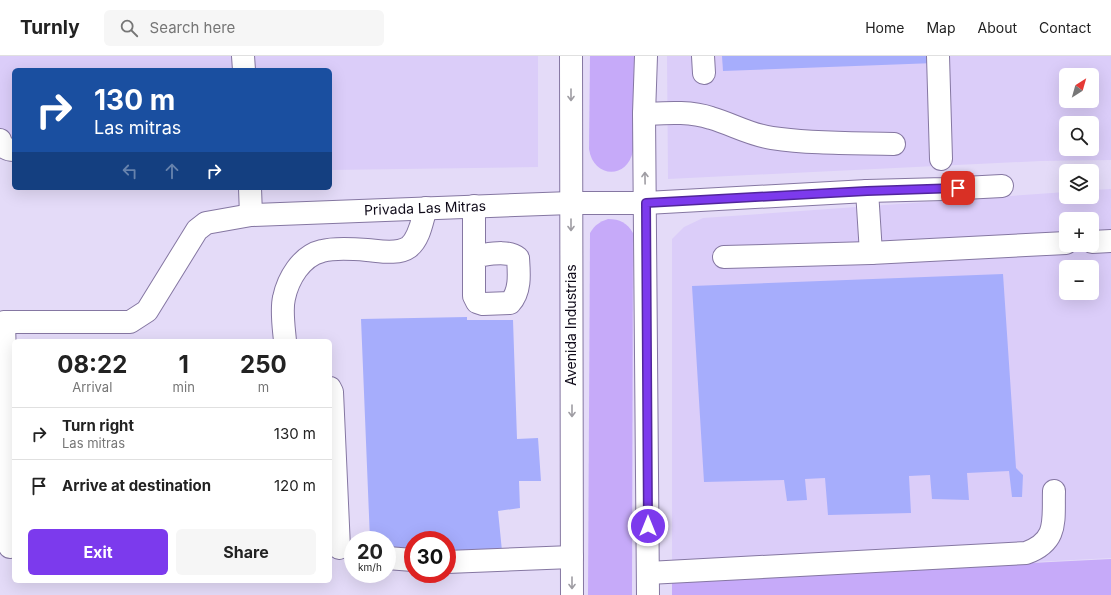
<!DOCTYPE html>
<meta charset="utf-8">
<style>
body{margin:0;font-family:Inter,sans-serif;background:#f6f6f6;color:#222;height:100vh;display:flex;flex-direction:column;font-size:15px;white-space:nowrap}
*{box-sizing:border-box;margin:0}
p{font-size:13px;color:#767676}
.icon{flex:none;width:22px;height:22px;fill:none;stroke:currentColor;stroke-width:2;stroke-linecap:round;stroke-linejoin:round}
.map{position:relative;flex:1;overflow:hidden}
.drawer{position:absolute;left:12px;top:283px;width:320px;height:244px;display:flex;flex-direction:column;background:#fff;border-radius:6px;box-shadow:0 4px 16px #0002}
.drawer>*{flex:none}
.banner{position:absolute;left:12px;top:12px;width:320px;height:122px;border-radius:6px;box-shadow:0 4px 16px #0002;background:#1a4fa0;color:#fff;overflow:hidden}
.needle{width:26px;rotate:37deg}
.fabs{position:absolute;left:1059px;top:12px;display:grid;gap:8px}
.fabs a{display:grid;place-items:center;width:40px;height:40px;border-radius:6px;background:#fff;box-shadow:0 4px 16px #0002;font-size:20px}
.speed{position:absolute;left:344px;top:475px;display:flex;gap:8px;font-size:20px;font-weight:700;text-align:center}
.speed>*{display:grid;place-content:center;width:52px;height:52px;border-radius:50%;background:#fff;box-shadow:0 4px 16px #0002;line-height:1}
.speed small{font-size:10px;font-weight:400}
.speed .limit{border:6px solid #d22;background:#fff;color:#111}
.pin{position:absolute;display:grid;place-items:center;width:34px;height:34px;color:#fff;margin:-17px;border-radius:8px;box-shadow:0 2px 6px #0006}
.me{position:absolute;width:44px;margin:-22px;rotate:0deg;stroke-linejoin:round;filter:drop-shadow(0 0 3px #0008)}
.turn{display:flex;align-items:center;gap:14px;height:84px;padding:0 16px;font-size:18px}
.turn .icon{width:52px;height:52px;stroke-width:2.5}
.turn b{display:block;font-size:28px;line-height:34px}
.lanes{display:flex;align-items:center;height:38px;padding:0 16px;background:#0003;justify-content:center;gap:20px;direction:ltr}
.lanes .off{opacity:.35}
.eta{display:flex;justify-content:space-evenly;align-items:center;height:68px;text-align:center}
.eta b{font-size:24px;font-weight:700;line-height:28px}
.action{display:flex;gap:8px;margin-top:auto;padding:8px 16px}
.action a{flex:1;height:46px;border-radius:6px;background:#7c3aed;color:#fff;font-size:16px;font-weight:700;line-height:46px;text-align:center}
.action a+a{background:#f6f6f6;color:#222}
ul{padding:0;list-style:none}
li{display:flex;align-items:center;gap:12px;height:52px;padding:0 16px;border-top:1px solid #e0e0e0}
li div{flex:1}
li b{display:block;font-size:15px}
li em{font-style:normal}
header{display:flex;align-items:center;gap:24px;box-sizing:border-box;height:56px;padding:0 20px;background:#fff;border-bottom:1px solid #e0e0e0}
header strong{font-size:19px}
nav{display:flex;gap:22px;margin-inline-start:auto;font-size:14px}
.search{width:280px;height:36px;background:#f6f6f6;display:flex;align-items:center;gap:10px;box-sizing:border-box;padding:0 14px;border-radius:6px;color:#767676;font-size:15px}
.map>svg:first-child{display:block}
.built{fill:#dbcdf9;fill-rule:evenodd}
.green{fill:#c6aaf9}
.building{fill:#a6adfc}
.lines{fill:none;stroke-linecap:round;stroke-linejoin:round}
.minor-casing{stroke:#8577a2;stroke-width:24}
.minor{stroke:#fff;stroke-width:22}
.oneway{stroke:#9f9da3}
.route-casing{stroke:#51269a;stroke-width:10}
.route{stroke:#7c3aed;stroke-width:7}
.labels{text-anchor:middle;stroke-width:3;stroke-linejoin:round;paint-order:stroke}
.street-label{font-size:14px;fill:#0e0918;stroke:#fff}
</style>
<header>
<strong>Turnly</strong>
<div class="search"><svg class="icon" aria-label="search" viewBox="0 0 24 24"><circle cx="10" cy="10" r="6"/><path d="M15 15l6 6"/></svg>Search here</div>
<nav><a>Home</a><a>Map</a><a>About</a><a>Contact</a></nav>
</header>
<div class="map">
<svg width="1111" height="539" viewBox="0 0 1111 539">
<rect width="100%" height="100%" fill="#e4dbf8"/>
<g class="built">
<path d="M0 0H538V111L330 114V14H14V102L0 103Z"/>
<path d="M667 0H1111V104L1041 105 668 123ZM1066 19H1092V45H1066ZM1066 67H1092V93H1066Z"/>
<path d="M1111 133V502L672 525V183L684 171 703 162 1066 136V141H1092V134ZM1066 163H1092V189H1066ZM1066 211H1092V237H1066Z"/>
</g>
<g class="green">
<path d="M590 0H634L633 95C627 124 593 122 589 93Z"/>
<path d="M608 163C620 163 627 167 633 177L632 539H588L590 177C595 169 599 166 608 163Z"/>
<path d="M1111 503V539H672V525Z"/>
</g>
<g class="building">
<path d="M722 0H935V7L723 15Z"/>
<path d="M1003 218 1016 412 1023 419 1022 441H1012L1009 415 967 417 969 444 932 443 930 419 909 420 911 457 828 459 825 422 805 423 807 444 787 445 784 424 704 426 692 230Z"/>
<path d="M467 261V264H513L517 383 538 382 541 425H519L520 452 498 455 502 495 447 499V484H413V500L387 501V484H370L361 263Z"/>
</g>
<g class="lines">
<defs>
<g id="minor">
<path d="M243 0 244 14"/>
<path d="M571 0 572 539"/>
<path d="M646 0 644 58 648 539"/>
<path d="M703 0 704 17"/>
<path d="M938 0 941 103"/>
<path d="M644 58C666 57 690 55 711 62 732 68 750 79 772 82 812 88 854 87 894 88"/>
<path d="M0 84C2 91 7 94 14 94"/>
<path d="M250 132 251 159"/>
<path d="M867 135 871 197"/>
<path d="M474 150V240L477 246 483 248 510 247C521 235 519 217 518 202 507 193 487 199 474 200"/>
<path d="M1092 186 1111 185"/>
<path d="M724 201 871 197 1066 187"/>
<path d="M285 285C284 273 281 254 284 242 288 223 301 200 322 195 333 192 355 193 367 194 380 195 398 199 409 191 420 182 422 164 426 152"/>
<path d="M330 332 332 336 339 492"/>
<path d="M10 491 4 266H130L147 255 197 174 206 167 251 159 571 147H646L867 135 944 133 1002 130"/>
<path d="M387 502 413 504"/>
<path d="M447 506 572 501"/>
<path d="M648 517 1026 497C1059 485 1053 464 1054 435"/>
</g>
</defs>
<use href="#minor" class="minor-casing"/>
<use href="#minor" class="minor"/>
</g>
<defs><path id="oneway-shaft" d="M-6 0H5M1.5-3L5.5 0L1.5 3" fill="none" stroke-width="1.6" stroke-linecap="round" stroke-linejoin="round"/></defs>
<g class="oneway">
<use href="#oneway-shaft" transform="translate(571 39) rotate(90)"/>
<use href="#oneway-shaft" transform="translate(645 122) rotate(-91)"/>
<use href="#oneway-shaft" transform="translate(571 169) rotate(90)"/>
<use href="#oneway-shaft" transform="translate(572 355) rotate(90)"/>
<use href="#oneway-shaft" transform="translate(572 527) rotate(90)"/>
</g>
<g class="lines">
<defs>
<path id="route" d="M648 470 646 147 867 135 958 132"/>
</defs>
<use href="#route" class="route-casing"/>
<use href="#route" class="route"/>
</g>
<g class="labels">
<g class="street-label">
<text transform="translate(425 152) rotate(-2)" y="5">Privada Las Mitras</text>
<text transform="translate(571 269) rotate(-90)" y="5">Avenida Industrias</text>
</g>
</g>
</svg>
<div class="fabs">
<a><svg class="needle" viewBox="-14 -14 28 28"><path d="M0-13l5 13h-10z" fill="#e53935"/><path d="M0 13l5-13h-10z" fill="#767676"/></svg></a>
<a><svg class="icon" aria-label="search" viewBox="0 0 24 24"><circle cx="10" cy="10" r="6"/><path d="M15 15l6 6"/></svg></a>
<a><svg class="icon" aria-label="layers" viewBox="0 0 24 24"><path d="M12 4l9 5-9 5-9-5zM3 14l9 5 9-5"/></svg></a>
<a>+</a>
<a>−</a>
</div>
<div class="speed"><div>20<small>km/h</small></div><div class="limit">30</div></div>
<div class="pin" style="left:958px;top:132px;background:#d93025"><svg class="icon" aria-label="arrive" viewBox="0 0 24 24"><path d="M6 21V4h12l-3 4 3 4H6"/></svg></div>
<svg class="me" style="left:648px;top:470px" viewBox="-20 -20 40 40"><circle r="17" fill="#7c3aed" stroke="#fff" stroke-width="3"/><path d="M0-11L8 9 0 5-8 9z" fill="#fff"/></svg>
<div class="banner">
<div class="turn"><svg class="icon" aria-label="right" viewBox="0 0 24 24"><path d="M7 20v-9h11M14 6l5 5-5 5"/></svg><div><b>130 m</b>Las mitras</div></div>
<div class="lanes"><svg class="icon off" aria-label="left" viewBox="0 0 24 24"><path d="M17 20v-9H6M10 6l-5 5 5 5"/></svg><svg class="icon off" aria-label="ahead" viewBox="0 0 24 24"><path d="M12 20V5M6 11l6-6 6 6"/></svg><svg class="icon" aria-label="right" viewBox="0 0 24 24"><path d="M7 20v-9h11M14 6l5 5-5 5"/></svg></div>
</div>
<section class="drawer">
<div class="eta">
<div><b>08:22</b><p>Arrival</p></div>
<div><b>1</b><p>min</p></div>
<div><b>250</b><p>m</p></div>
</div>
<ul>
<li><svg class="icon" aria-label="right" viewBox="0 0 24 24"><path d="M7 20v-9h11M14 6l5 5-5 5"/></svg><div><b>Turn right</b><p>Las mitras</p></div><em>130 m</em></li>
<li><svg class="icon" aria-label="arrive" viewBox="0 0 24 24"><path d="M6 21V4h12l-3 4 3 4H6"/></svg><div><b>Arrive at destination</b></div><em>120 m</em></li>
</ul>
<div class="action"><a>Exit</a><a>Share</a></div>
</section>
</div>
